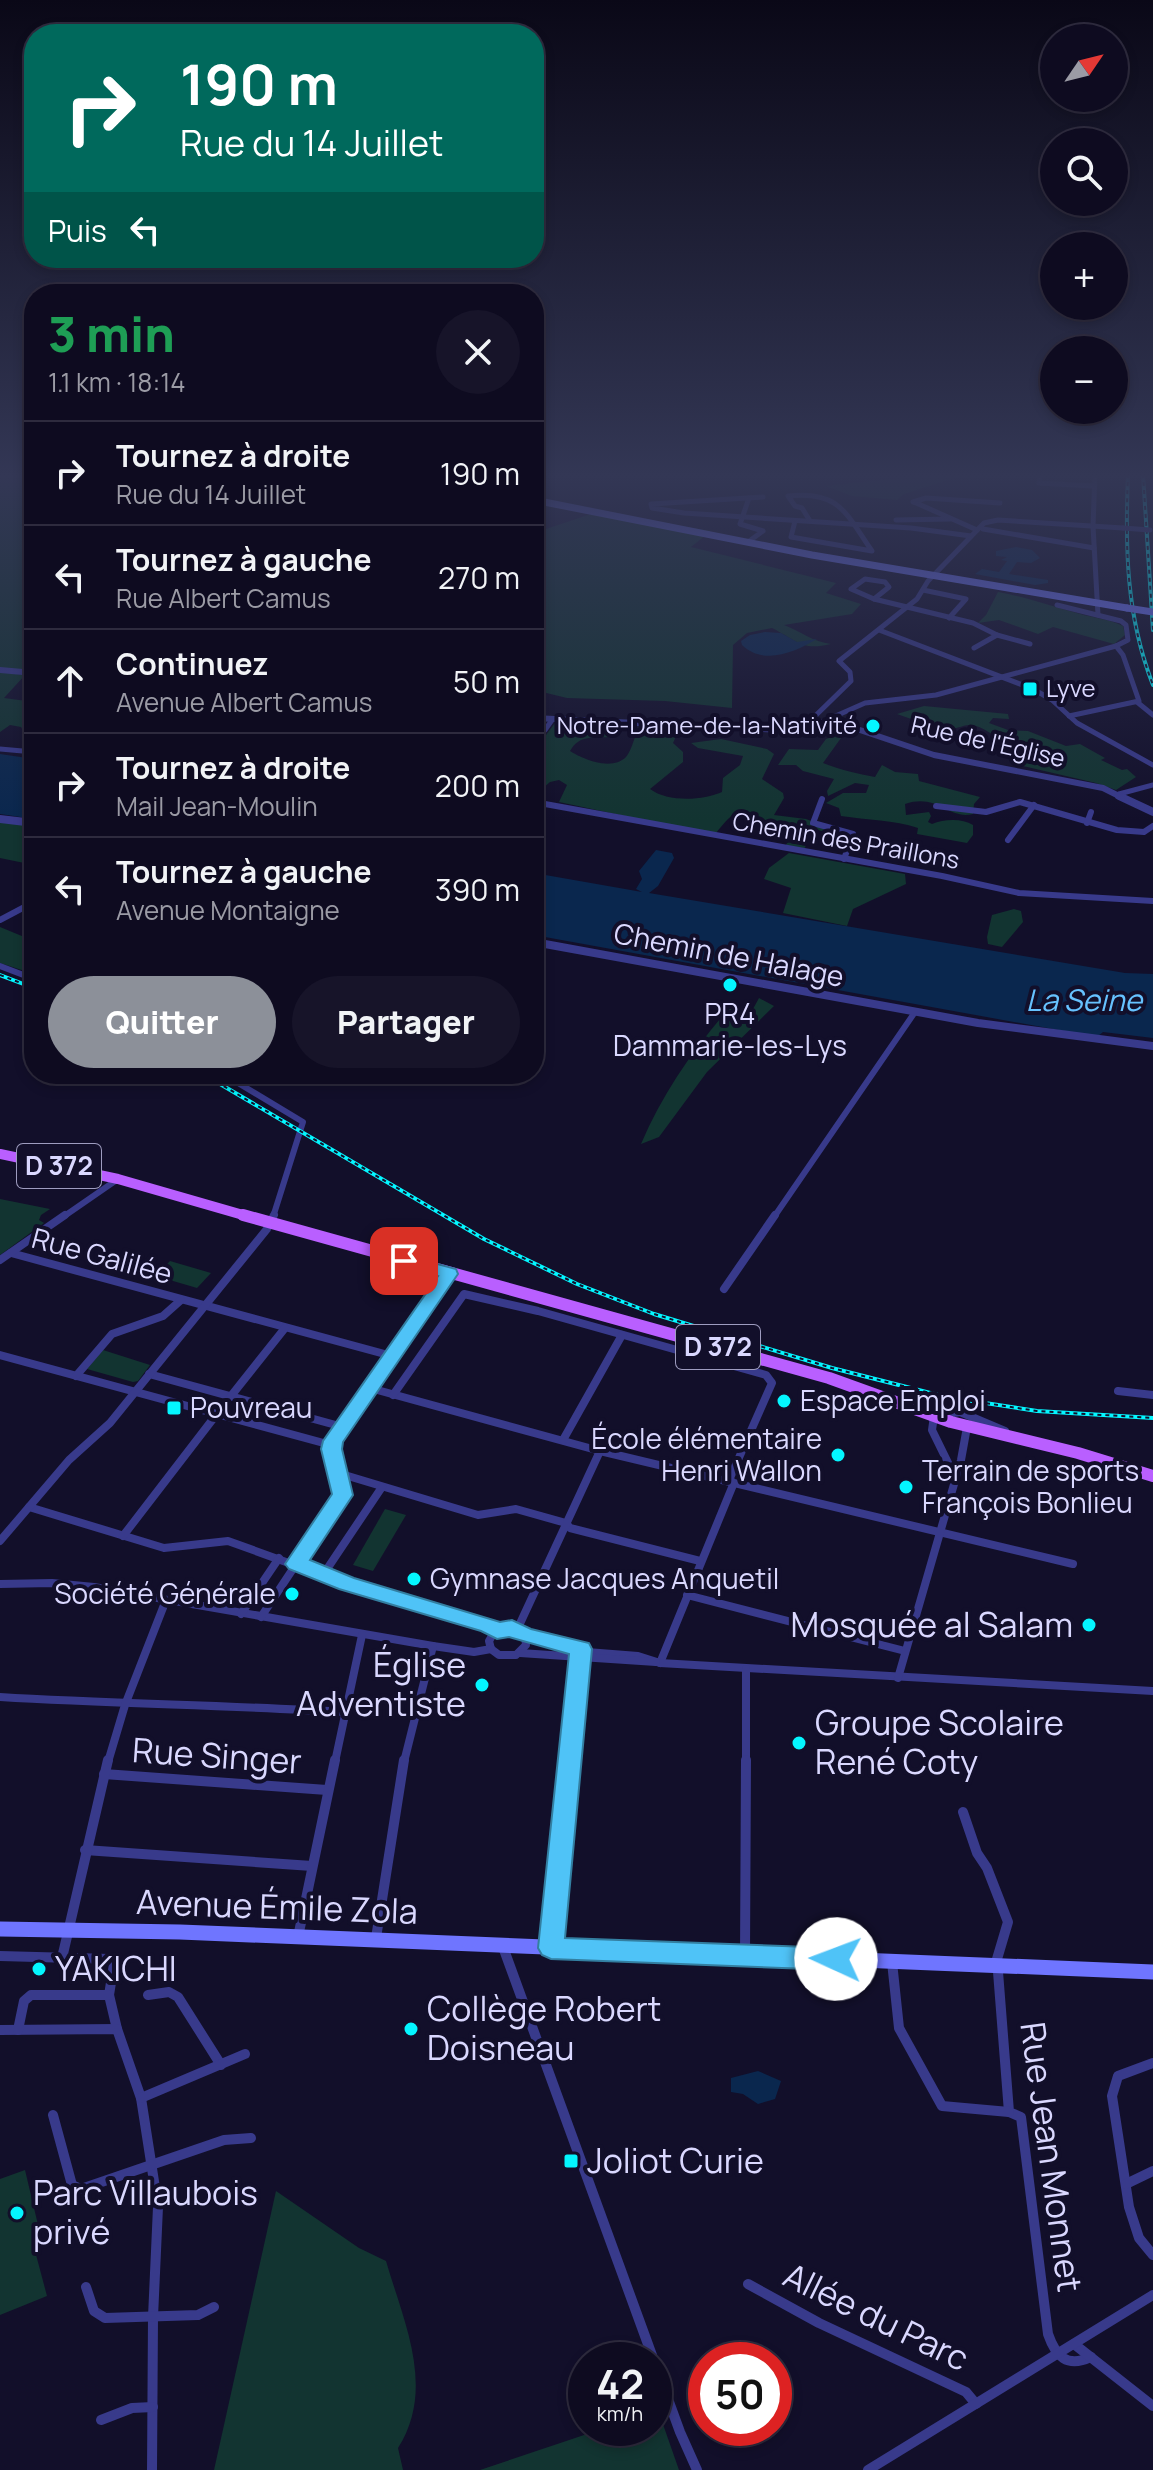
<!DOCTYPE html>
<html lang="fr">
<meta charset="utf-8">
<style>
body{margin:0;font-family:Manrope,sans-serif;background:#171429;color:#f1f3f6;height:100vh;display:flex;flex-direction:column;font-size:30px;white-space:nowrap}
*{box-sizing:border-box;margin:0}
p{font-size:26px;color:#9b9ba5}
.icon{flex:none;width:44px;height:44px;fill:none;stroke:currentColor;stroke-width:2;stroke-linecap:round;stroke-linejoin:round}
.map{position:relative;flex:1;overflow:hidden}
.side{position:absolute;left:24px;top:284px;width:520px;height:800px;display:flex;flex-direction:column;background:#0e0b20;border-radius:32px;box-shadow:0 4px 12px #0003,0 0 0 2px #2e2b3e}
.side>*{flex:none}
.banner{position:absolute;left:24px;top:24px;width:520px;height:244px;border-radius:32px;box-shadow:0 4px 12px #0003,0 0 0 2px #2e2b3e;background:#00695c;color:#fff;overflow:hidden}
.needle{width:52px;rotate:55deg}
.tools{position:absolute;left:1040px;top:24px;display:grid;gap:16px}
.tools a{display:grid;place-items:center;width:88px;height:88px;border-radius:50%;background:#0e0b20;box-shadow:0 4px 12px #0003,0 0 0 2px #2e2b3e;font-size:40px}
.speed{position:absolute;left:568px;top:2342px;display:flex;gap:16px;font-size:40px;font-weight:700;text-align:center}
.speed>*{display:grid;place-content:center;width:104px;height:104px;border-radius:50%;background:#0e0b20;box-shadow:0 4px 12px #0003,0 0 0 2px #2e2b3e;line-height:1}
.speed small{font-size:20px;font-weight:400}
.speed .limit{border:12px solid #d22;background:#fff;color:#111}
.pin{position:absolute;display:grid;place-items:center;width:68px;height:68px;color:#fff;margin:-34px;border-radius:16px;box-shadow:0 4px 12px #0006}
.me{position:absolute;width:88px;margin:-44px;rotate:272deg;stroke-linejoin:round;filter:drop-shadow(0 0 6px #0008)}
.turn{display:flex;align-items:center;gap:28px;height:168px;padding:0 24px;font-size:36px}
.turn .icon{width:104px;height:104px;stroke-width:2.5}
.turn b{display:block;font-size:56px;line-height:68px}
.then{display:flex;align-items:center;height:76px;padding:0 24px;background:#0003;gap:16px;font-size:30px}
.round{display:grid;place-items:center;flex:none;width:84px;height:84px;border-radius:42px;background:#171429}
.headline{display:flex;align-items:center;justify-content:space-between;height:136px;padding:0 24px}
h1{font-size:48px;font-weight:800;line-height:60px;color:#1e9e55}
.action{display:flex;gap:16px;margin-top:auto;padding:16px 24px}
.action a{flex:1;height:92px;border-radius:48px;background:#8c9099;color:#fff;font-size:32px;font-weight:800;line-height:92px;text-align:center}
.action a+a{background:#171429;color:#f1f3f6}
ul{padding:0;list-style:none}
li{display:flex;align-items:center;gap:24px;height:104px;padding:0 24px;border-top:2px solid #2e2b3e}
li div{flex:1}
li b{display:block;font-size:30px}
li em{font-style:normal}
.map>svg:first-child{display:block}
.green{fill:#123431}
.water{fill:#0a274e}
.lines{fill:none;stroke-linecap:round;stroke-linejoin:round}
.minor-far3{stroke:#383a8b;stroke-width:5}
.minor-far2{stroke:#383a8b;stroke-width:6}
.minor-far1{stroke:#383a8b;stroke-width:8}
.minor{stroke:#383a8b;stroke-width:10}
.tertiary-far1{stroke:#383a8b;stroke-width:6}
.tertiary{stroke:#383a8b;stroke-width:8}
.secondary-far1{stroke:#6f75ff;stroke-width:7}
.secondary{stroke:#6f75ff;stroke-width:15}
.primary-far1{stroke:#b95fff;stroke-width:10}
.primary{stroke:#b95fff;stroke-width:12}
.rail-casing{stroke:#04f6ff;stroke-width:4}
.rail{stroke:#120f2a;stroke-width:2;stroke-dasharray:4;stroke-linecap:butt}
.minor-bridge{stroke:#383a8b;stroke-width:5}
.secondary-bridge{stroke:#6f75ff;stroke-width:7}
.route{fill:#4fc3f7;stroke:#337fa1;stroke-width:2}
.poi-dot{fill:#04f6ff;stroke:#120f2a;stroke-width:3}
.labels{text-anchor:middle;stroke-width:8;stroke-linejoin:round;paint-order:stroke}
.far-poi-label{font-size:24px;fill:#dad8ff;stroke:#120f2a;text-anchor:start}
.far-street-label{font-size:24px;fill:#dad8ff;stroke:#120f2a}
.shield{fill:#120f2a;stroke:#9e9cbf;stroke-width:2}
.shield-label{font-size:26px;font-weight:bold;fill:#dad8ff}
.street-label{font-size:28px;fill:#dad8ff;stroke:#120f2a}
.poi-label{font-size:28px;fill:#dad8ff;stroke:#120f2a;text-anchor:start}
.water-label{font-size:30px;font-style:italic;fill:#66c2ff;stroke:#120f2a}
.near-poi-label{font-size:34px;fill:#dad8ff;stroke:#120f2a;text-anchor:start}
.near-street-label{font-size:34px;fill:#dad8ff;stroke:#120f2a}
</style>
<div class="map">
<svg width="1153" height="2470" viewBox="0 0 1153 2470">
<rect width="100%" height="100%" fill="#120f2a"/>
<g class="green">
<path d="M0 474H34V674L0 669Z"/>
<path d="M936 474H996L972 479 957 477 904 494 897 500 852 496 826 486Z"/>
<path d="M597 512 711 531 691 547 836 583 826 593 861 604 852 614 784 625C800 631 813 642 831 644 801 651 798 641 772 628L747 633 733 645 732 708 665 701 567 698 534 690V533Z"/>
<path d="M998 592C1030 598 1050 606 1080 614 1094 618 1109 619 1123 626L1125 635 1114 644 1053 627 1038 634 999 620 978 623 986 615Z"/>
<path d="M0 672 25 675 4 698 34 702V737H27L21 727 10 725 0 732Z"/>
<path d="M924 706 1008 714 1009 719 993 718 989 723 1008 730 1028 731 1066 746 1080 744 1105 758 1101 760 1122 770 1127 769 1136 777 1116 790 1096 783 1023 766V758L995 740 999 738C991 734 980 725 970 725 961 725 955 731 945 728 929 724 913 720 897 714Z"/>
<path d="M555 723 561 724 560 729 563 730 607 729 609 737C592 738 579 735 570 751 584 760 612 771 626 757 632 750 635 735 639 726L669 728 678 732 673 743 683 752V762L650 789C667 802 702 801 722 792L723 778 740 765 743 756 698 748 691 743 721 739 767 749 774 754 762 779 783 793 784 798 774 815 806 819 831 828 824 832 813 828 804 850 785 846 798 829C787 828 741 811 737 813 729 815 720 829 714 835L559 802 567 785 559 780 550 782 534 796V751Z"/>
<path d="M834 736 841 738 823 763C841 770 858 774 875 777L882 765 895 772 918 774 919 781 980 797 974 804 973 814C948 820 938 793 905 804L906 815 929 812 931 816 928 822 932 824C944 819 962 818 973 825V835L967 843 917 834 918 828C894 820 867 820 841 816L839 808 826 803 843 793H866L869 785 855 783 828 796 827 791 834 779 803 771 796 765H778L789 749 818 750 826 739Z"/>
<path d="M0 821 34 826V865L0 858Z"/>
<path d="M789 853 905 874 906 884 853 909 847 926 783 913 791 888 764 879 769 868Z"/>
<path d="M1014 909 1021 911 1023 922 1002 947 988 944 987 937 992 915Z"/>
<path d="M0 927 34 941V974L0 963Z"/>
<path d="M759 998 774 1006 707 1072 659 1137 641 1144C663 1092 695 1047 732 1005L753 1009Z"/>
<path d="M0 1199 50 1209 41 1215 39 1220 44 1223 0 1255Z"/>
<path d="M170 1261 211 1273 197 1288 156 1276Z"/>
<path d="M103 1350 150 1365 138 1381 133 1382 87 1369Z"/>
<path d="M385 1509 406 1515 373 1571 353 1565Z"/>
<path d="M25 2170 43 2246 35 2251 47 2296 0 2315V2179Z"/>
<path d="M276 2191 359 2248 386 2261C404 2323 436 2388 398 2448L403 2470H214Z"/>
<path d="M658 2410 679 2470H480L605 2428H654V2412Z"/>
</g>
<g class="water">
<path d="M1016 547 1032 550 1040 558 1031 563 1017 562 1009 574 1048 580V583L1035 585 975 574 982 569 999 572 1007 561 1001 560 1007 557 996 556V551Z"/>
<path d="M765 632 781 633 797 642 817 639C795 652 764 666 742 645L741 641 750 635Z"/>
<path d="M0 754 34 759V819L0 814Z"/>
<path d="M656 850 672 853 674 858 658 886 649 893 1125 973 1153 974V1038L1103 1032 1097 1037 534 935V873L642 892 636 889 642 879 639 871Z"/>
<path d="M758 2071 781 2081 775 2099 758 2104 743 2094 731 2092V2078Z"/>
</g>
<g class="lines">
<g class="minor-far3">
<path d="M1040 474 1039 483 1093 486"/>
<path d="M1095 474 1093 526 1098 615"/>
<path d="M763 497 651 504 652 508 684 513 911 528 971 536"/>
<path d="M913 502 926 498 1000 503"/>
<path d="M914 502 977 530"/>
<path d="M896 520 950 519"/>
<path d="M795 521 791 537 872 551C846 514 840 490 788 496L795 506 802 508 810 521"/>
<path d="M983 529 1094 548"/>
<path d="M748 542 763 531 740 524 749 498"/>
<path d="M865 579 885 582 889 587 874 599 851 589Z"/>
<path d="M923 590 966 599 949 618"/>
<path d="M874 599 973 623 997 635 974 648"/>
<path d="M879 630 1033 689 1052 700 1077 723 1153 765"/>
<path d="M997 635 1030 644"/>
<path d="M1137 702 1153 715"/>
<path d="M1069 716 1139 701 1123 655 1116 646"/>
<path d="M810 721 851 681 850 672 839 661 917 599 928 581 984 523 998 520 1123 528"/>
<path d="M822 722 865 703 936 695 1116 646 1128 640 1126 625 1121 621 1057 605"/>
<path d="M534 731 545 730 552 720"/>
<path d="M0 749 34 752"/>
<path d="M1119 794 1153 785"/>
</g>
<g class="minor-far2">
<path d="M822 799 813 823 853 834 844 859"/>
<path d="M534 802 942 876 1019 893 1153 901"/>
<path d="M936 806 986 812 1020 802 1117 830 1144 832 1153 826"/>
<path d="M1087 823 1091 812"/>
<path d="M1008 840 1034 805"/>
<path d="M0 920 34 902"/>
<path d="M0 966 34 979"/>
<path d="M223 1074 303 1122 273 1217"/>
<path d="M63 1217 118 1179"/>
<path d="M774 1217 915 1012"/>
</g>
<g class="minor-far1">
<path d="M11 1253 392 1356"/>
<path d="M0 1260 65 1215"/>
<path d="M724 1289 775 1215"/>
<path d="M0 1355 331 1445"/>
<path d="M149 1374 343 1427"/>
<path d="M76 1376 112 1334 163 1316 181 1300"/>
<path d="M370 1388 600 1451 1073 1564"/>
<path d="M1118 1391 1153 1395"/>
<path d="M393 1395 464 1294 538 1311 766 1375 772 1383 730 1478 733 1485 660 1663"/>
<path d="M231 1396 285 1328"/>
<path d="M563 1440 622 1335"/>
<path d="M339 1477 348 1476 478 1515 516 1509 566 1523 570 1528 700 1561"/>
<path d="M955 1477 932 1430 934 1416 960 1412 1005 1431"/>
<path d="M29 1507 164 1548 228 1541 347 1584 489 1625 497 1631"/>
<path d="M123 1536 216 1415"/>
<path d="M0 1541 69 1460 110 1423 267 1229 274 1215"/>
<path d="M323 1575 382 1487"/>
<path d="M0 1584 52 1583 94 1587 433 1646 474 1652 491 1649"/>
<path d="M687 1595 905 1651"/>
<path d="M241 1614 279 1558"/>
<path d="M261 1617 342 1495 333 1441 449 1274"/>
<path d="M517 1630 600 1451"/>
<path d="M491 1649 489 1641 493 1634 512 1628 587 1652 638 1656 660 1663 1153 1691"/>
<path d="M491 1649 499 1655H516L526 1645 525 1636"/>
<path d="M520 1653 656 1662"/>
<path d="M898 1678 961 1460 967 1427"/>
<path d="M0 1697C114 1704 229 1705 343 1712"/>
<path d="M108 1762 125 1705 166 1600"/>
<path d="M335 1762 362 1635"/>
<path d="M404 1762 433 1646"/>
<path d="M570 1762 581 1649"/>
<path d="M746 1762V1669"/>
</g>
<g class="minor">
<path d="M104 1774 327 1790"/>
<path d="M963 1812 977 1853 987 1868 1008 1922 997 1959 1009 2112 1021 2117 1048 2334C1056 2357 1067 2368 1091 2357"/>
<path d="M85 1850 312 1866"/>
<path d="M298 1937 335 1760"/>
<path d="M376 1938 404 1760"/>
<path d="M552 1946 570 1760"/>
<path d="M503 1947 680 2432 697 2470"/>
<path d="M745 1955 746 1760"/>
<path d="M0 1956 110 1959 114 1964 109 1995 117 2029"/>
<path d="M62 1958 108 1760"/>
<path d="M892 1962 899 2028 942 2106 1009 2112"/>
<path d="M148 1995 169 1992 178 1997 221 2065"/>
<path d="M0 2030 117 2029 141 2098 158 2207 153 2317 152 2470"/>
<path d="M18 2030 24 2001 31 1995H109"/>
<path d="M1153 2063 1118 2076 1112 2096 1129 2207 1139 2238 1153 2255"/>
<path d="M141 2098 245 2054"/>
<path d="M53 2115 72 2185 81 2189 224 2140 251 2138"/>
<path d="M1126 2184 1153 2171"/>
<path d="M748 2284 819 2323 966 2392 976 2404"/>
<path d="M86 2287 94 2311 105 2318 198 2315 214 2307"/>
<path d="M1074 2344 1153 2406"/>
<path d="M101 2420 132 2408 153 2407"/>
<path d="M868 2470 1153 2295"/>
</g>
<g class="tertiary-far1">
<path d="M0 670 34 673"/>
<path d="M534 718 781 730 796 728 810 721 851 727 934 755 1103 788 1123 798"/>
</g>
<g class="tertiary">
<path d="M1119 796 1153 812"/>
<path d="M0 819 34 823"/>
<path d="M534 942 978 1023 1153 1046"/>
</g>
<path class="secondary-far1" d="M534 500 812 555 1127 608"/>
<path class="secondary" d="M0 1929 180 1932 1153 1972"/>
<path class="primary-far1" d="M0 1154 118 1179 250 1217"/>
<path class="primary" d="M243 1215 829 1378 951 1422 1078 1453 1153 1476"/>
<defs>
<g id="rail">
<path d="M1128 474C1125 547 1126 616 1153 685"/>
<path d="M1143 474 1153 630"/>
<path d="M0 975 34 988"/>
<path d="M203 1074 484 1239 577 1284 654 1314 832 1368 946 1397 1037 1411 1153 1418"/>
</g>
</defs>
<use href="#rail" class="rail-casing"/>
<use href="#rail" class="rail"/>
<path class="minor-bridge" d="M1123 528 1150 530"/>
<path class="secondary-bridge" d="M1127 608 1153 612"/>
</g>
<linearGradient id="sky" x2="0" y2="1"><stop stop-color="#0a0817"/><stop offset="0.58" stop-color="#333755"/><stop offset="1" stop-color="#333755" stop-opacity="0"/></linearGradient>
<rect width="1153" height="820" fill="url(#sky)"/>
<path class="route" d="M404 1255 456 1269 458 1274 343 1442 342 1449 353 1495 310 1560 354 1578 500 1622 512 1620 531 1629 589 1643 592 1649 565 1938 836 1948 845 1951 849 1959 845 1967 836 1970 551 1959 542 1955 538 1948 569 1654 509 1637 497 1639 481 1631 339 1589 289 1569 285 1564 289 1558 332 1494 321 1449 323 1441 438 1276 397 1265 395 1261Z"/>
<g class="poi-dot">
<rect x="1022" y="681" width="16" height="16" rx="4"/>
<circle cx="873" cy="726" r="8"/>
<circle cx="730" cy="985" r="8"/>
<circle cx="784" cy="1401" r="8"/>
<rect x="166" y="1400" width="16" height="16" rx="4"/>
<circle cx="838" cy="1455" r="8"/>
<circle cx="906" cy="1487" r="8"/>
<circle cx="414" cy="1579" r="8"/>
<circle cx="292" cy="1594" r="8"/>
<circle cx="1089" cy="1625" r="8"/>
<circle cx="482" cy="1685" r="8"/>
<circle cx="799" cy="1743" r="8"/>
<circle cx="39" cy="1969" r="8"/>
<circle cx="411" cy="2029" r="8"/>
<rect x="563" y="2153" width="16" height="16" rx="4"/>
<circle cx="17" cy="2213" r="8"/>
</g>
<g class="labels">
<g class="far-poi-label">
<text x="1046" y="697">Lyve</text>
<text x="857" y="734" text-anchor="end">Notre-Dame-de-la-Nativité</text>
</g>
<g class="far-street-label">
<text transform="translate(988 742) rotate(13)" y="8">Rue de l'Église</text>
<text transform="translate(846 841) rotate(10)" y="8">Chemin des Praillons</text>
</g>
<g class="shield">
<rect x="17" y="1144" width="84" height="44" rx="6"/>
<rect x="676" y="1325" width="84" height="44" rx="6"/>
</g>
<g class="shield-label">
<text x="59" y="1175">D 372</text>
<text x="718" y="1356">D 372</text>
</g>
<g class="street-label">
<text transform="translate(729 955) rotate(11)" y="10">Chemin de Halage</text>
<text transform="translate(102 1256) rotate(15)" y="10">Rue Galilée</text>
</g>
<g class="poi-label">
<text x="730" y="1024" text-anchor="middle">PR4<tspan x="730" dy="32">Dammarie-les-Lys</tspan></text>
<text x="800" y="1411">Espace Emploi</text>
<text x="190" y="1418">Pouvreau</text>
<text x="822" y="1449" text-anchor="end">École élémentaire<tspan x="822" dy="32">Henri Wallon</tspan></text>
<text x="922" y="1481">Terrain de sports<tspan x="922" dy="32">François Bonlieu</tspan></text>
<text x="430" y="1589">Gymnase Jacques Anquetil</text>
<text x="276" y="1604" text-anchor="end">Société Générale</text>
</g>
<g class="water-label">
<text x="1084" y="1011">La Seine</text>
</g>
<g class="near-poi-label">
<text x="1073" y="1637" text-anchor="end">Mosquée al Salam</text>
<text x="466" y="1677" text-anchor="end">Église<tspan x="466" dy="39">Adventiste</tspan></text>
<text x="815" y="1735">Groupe Scolaire<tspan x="815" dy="39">René Coty</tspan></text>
<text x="55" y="1981">YAKICHI</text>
<text x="427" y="2021">Collège Robert<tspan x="427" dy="39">Doisneau</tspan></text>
<text x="587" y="2173">Joliot Curie</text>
<text x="33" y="2205">Parc Villaubois<tspan x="33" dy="39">privé</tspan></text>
</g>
<g class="near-street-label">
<text transform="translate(217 1756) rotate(4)" y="12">Rue Singer</text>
<text transform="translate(277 1907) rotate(2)" y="12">Avenue Émile Zola</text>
<text transform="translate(1051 2157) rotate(82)" y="12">Rue Jean Monnet</text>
<text transform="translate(876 2317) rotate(26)" y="12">Allée du Parc</text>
</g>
</g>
</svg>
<div class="tools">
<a><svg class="needle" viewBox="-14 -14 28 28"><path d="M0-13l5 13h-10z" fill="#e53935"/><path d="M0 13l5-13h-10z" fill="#9b9ba5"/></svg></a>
<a><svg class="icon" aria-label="search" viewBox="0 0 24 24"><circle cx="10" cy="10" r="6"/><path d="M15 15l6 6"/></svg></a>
<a>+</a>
<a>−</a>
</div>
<div class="speed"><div>42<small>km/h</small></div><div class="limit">50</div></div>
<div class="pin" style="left:404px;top:1261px;background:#d93025"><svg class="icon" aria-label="arrive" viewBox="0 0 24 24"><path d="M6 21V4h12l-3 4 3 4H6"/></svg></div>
<svg class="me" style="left:836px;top:1959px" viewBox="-20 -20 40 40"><circle r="19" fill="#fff"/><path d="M0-13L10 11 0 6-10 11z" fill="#4fc3f7"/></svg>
<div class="banner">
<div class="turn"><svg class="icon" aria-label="right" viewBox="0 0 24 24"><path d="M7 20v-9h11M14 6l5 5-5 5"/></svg><div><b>190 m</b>Rue du 14 Juillet</div></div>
<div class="then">Puis<svg class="icon" aria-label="left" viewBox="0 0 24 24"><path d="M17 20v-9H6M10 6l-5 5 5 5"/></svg></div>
</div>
<section class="side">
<div class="headline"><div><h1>3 min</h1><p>1.1 km · 18:14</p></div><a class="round"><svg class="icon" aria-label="close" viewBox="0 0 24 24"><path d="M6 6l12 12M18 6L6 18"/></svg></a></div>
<ul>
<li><svg class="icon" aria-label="right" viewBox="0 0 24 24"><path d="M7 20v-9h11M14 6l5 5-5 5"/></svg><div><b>Tournez à droite</b><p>Rue du 14 Juillet</p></div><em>190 m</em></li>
<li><svg class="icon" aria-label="left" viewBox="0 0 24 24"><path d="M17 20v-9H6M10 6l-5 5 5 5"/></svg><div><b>Tournez à gauche</b><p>Rue Albert Camus</p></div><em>270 m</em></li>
<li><svg class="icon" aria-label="ahead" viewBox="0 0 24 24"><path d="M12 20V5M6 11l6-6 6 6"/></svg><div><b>Continuez</b><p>Avenue Albert Camus</p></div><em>50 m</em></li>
<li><svg class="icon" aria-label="right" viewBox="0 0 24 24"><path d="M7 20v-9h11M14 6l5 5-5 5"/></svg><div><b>Tournez à droite</b><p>Mail Jean-Moulin</p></div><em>200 m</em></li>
<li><svg class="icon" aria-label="left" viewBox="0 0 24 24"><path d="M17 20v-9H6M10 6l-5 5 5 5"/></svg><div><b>Tournez à gauche</b><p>Avenue Montaigne</p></div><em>390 m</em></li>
</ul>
<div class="action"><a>Quitter</a><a>Partager</a></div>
</section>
</div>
